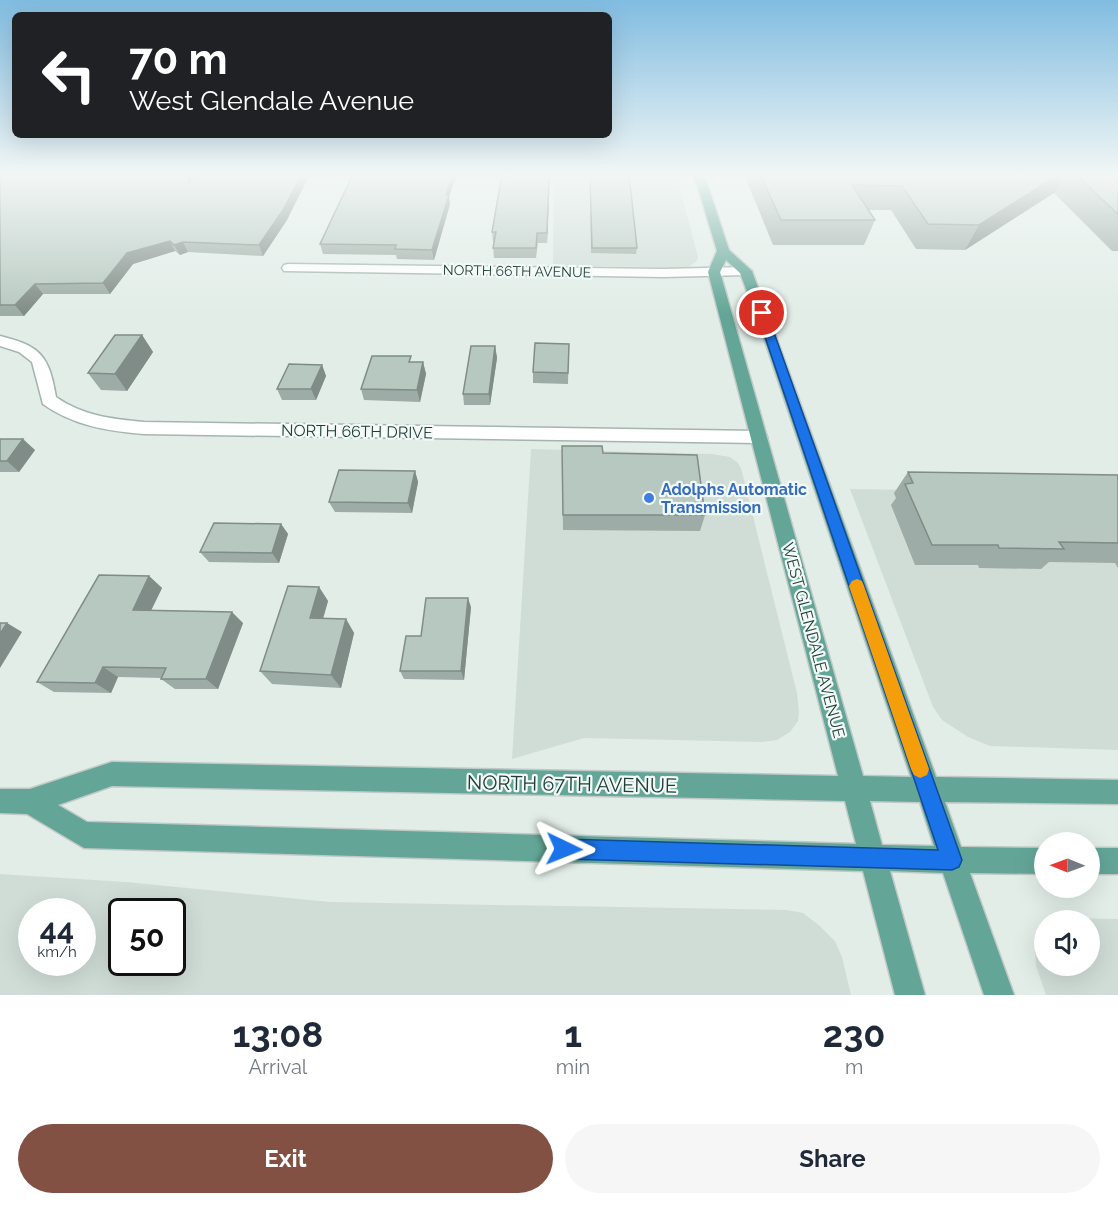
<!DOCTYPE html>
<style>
body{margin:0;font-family:Raleway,sans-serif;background:#f6f6f7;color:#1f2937;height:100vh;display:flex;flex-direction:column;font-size:22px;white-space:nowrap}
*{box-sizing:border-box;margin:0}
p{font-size:20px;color:#747a83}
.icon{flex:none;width:33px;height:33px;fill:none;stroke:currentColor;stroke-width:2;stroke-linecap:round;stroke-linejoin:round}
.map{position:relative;height:995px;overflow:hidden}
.panel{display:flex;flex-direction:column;background:#fff;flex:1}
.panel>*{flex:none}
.guide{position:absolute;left:12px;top:12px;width:600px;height:126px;border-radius:9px;box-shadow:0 6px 24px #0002;background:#202124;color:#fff;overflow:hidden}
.needle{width:39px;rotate:271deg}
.buttons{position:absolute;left:1034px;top:832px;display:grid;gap:12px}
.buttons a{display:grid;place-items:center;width:66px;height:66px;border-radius:50%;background:#fff;box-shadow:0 6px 24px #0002;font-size:30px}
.speed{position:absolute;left:18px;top:898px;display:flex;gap:12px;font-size:30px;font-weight:700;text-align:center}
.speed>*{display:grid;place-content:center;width:78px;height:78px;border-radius:50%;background:#fff;box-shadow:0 6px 24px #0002;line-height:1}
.speed small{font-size:15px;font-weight:400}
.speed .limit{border:3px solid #111;border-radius:9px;background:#fff;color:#111}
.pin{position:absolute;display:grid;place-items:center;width:51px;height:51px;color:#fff;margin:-26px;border:3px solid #fff;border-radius:50%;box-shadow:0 2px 6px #0007}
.me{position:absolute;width:66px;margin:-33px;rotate:92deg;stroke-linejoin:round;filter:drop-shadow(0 0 4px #0008)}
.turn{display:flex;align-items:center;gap:21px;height:126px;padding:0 18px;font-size:27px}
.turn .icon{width:78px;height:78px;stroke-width:2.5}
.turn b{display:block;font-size:42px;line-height:51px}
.eta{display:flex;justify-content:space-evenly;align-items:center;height:102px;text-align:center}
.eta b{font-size:36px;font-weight:700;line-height:42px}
.cta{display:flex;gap:12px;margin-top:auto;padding:12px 18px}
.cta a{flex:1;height:69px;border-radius:36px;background:#825143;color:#fff;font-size:24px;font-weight:700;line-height:69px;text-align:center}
.cta a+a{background:#f6f6f7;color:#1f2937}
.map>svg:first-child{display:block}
.built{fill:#d0ddd7;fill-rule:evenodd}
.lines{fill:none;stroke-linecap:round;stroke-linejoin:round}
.minor-casing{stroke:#a4b5b0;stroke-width:3}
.major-casing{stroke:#c1c9c7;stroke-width:3}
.minor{fill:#fff;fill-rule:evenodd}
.major{fill:#63a697;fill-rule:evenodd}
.wall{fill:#9daca6}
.shaded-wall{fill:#808c87}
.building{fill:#b7c8c1;stroke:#808c87;stroke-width:1.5}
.route{fill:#1a73e8;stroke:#114b97;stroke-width:1.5}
.slow{fill:#f59e0b}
.shop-dot{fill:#3f7fe0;stroke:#f2f9f6;stroke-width:2}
.labels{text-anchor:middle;stroke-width:4.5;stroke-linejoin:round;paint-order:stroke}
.far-street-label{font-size:14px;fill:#203f38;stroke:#f2f9f6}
.street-label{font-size:16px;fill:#203f38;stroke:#f2f9f6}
.shop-label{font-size:16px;font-weight:bold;fill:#366cbe;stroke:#f2f9f6;text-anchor:start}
.near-street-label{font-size:20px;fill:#203f38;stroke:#f2f9f6}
</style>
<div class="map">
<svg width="1118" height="995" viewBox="0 0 1118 995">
<rect width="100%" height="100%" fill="#e2ede8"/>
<g class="built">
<path d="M554 174H676L698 257 697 261 687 268 553 265Z"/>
<path d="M531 449 712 454 730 457 737 462 741 468 797 693 799 712 798 721 790 732 777 740 762 742 584 738 512 759Z"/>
<path d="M850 489 1118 493V750L990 746 968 737 942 720 933 707Z"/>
<path d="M0 874 126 882 330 902 787 910 803 913 820 926 835 941 842 957 851 995H0ZM32 912H82V963H32ZM122 912H172V963H122Z"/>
<path d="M1058 918 1118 919V995H1046L1036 966 1035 949 1037 931 1044 923V966H1089V921H1047Z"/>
</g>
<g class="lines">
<defs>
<g id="minor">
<path d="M288 264 663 269 746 267 752 271 746 275 663 277 284 271 282 268 284 265Z"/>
<path d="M0 336C41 346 49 356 56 397 83 416 112 419 144 422L759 431 765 433 767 437 765 441 759 443 144 434C108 431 74 426 43 404L32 362 19 352 0 346Z"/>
</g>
<g id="major">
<path d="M694 174H704L729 250 752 271 936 777 1118 780V804L945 802 961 847 1044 848V874L970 873 1014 995H984L943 873 890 871 925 995H895L863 871 84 848 27 814 0 813V789H30L112 762 838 776 708 272 717 251ZM726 260 740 273 761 329 911 777 863 776 720 272ZM112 786 845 801 856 844 87 822 58 805ZM870 801 920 802 934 846 882 845Z"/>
<rect x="1089" y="848" width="29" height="26"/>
</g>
</defs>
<use href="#minor" class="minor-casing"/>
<use href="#major" class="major-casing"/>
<use href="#minor" class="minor"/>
<use href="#major" class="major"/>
</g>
<g class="wall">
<path d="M0 174 192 179 287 220 263 256 188 252 180 255 175 251 133 264 110 294H43L24 316H0Z"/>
<path d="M550 174 547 243H538L536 258H494L493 248 494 242H493L492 232Z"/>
<path d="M590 174 637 248 636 254 591 253Z"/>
<path d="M744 174H1118V251H1112L1054 193 965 250 916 249 891 210H868L875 220 864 245H773Z"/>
<path d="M449 197 450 204 434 260 397 259 396 255 323 254 320 244Z"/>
<path d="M142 335 153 352 127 391 101 390 88 373Z"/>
<path d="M569 344 568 384 533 383V372Z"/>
<path d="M495 346 497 358 490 405H464L463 394Z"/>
<path d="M412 362H423L426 374 420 402 364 400 361 389Z"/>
<path d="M322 365 326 376 316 400H282L277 389Z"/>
<path d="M0 439 35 450 19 472H0Z"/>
<path d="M562 446 603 453 705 515 700 531 563 530Z"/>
<path d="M415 471 418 482 412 513 335 512 329 502Z"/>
<path d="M908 472 1118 475V568L1115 563 1049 562 1041 569 979 568 978 565H915L891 505 896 498 894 493Z"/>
<path d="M281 524 288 534 279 563 209 562 200 552Z"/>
<path d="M149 576 162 588 151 610 243 623 218 689H175L161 679 162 678 118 677 111 693 54 692 37 682Z"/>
<path d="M319 587 328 601 323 619H346L354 633 341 688 272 684 260 671Z"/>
<path d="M471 607 464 680 404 679 400 671 421 636Z"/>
</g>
<g class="shaded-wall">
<path d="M188 174H192L193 193 189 183Z"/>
<path d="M302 174H310L287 220 263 256 259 245Z"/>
<path d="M453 174H457L449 197 450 204 434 260 432 250 446 195Z"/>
<path d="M549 174H550L547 243V233Z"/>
<path d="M1060 174H1065L1054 193 965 250 979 225Z"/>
<path d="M170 241 175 251 133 264 110 294 103 283 127 253Z"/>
<path d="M183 242 188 252 180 255 174 245Z"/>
<path d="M35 284 43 294 24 316 15 305Z"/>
<path d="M142 335 153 352 127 391 115 374Z"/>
<path d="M495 346 497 358 490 405 489 394Z"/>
<path d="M423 362 426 374 420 402 417 390Z"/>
<path d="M322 365 326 376 316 400 311 389Z"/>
<path d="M23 439 35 450 19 472 7 461Z"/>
<path d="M415 471 418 482 412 513 408 503Z"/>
<path d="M281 524 288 534 279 563 272 553Z"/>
<path d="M149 576 162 588 146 621 133 610Z"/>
<path d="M319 587 328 601 319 632 310 618Z"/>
<path d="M468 598 471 607 464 680 461 671Z"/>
<path d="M232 612 243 623 218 689 206 679Z"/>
<path d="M346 619 354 633 341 688 331 675Z"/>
<path d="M7 623 22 632 0 668V634Z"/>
<path d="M103 667 118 677 111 693 95 683Z"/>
</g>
<g class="building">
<path d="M0 174H188L189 183 196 174H302L283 210 259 245 183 242 174 245 170 241 127 253 103 283 35 284 15 305H0Z"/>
<path d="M353 174H453L446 195H449L432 250 395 249 396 245 320 244Z"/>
<path d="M502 174H549L547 233H537L536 248H493L496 232H492Z"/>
<path d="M590 174H629L637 248H592Z"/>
<path d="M760 174H1060L979 225 928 224 902 186 852 185 875 220H781Z"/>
<path d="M1075 174H1118V214Z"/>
<path d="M115 335H142L115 374 88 373Z"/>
<path d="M535 343 569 344 568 373 533 372Z"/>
<path d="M471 346H495L489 394H463Z"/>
<path d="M372 356H411L409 362H423L417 390 361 389Z"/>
<path d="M289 364 322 365 311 389H277Z"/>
<path d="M0 439H23L7 461H0Z"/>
<path d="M562 446H602L603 453 697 455 705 515H563Z"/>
<path d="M339 470 415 471 408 503 329 502Z"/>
<path d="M908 472 1118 475V543L1059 542 1064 549 999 548 998 545H932L905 484 913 483Z"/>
<path d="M214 523 281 524 272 553 200 552Z"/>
<path d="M99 575 149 576 133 610 232 612 206 679H161L166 668 103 667 95 683 37 682Z"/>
<path d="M288 586 319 587 310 618 346 619 331 675 260 671Z"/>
<path d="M426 598H468L461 671H400L406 636H421Z"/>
<path d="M0 623H7L0 634Z"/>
</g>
<linearGradient id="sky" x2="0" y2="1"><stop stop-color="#81bce1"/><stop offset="0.56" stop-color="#f2f7f5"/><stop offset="1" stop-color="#f2f7f5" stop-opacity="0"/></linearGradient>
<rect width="1118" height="313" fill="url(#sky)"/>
<path class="route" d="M762 310 767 313 962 860 959 867 952 870 564 859 557 856 554 849 557 842 564 839 938 850 757 313Z"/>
<path class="slow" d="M857 579 862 581 864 586 929 769 927 775 920 778 914 775 911 769 849 586 852 581Z"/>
<circle class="shop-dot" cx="649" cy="498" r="6"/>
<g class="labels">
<g class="far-street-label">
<text transform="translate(517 271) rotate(1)" y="5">NORTH 66TH AVENUE</text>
</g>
<g class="street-label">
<text transform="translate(357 431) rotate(1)" y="6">NORTH 66TH DRIVE</text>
<text transform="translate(814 640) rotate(75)" y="6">WEST GLENDALE AVENUE</text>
</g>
<g class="shop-label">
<text x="661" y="495">Adolphs Automatic<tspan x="661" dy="18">Transmission</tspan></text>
</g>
<g class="near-street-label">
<text transform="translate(572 784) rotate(1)" y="7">NORTH 67TH AVENUE</text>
</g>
</g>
</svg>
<div class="buttons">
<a><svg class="needle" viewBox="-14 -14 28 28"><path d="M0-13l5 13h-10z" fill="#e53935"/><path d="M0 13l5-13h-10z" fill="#747a83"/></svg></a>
<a><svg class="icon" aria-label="sound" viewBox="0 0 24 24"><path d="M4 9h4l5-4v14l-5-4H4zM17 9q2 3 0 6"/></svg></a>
</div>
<div class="speed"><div>44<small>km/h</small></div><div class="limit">50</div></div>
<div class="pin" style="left:762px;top:313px;background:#d93025"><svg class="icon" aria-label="arrive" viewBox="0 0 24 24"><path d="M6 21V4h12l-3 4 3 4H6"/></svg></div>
<svg class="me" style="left:564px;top:849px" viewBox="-20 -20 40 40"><path d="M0-17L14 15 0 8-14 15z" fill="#1a73e8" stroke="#fff" stroke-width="4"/></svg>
<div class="guide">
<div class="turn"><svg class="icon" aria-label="left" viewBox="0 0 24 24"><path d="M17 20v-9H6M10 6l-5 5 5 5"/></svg><div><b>70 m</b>West Glendale Avenue</div></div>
</div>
</div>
<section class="panel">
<div class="eta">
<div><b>13:08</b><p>Arrival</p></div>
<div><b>1</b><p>min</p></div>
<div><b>230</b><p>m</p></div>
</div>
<div class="cta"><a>Exit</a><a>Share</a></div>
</section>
